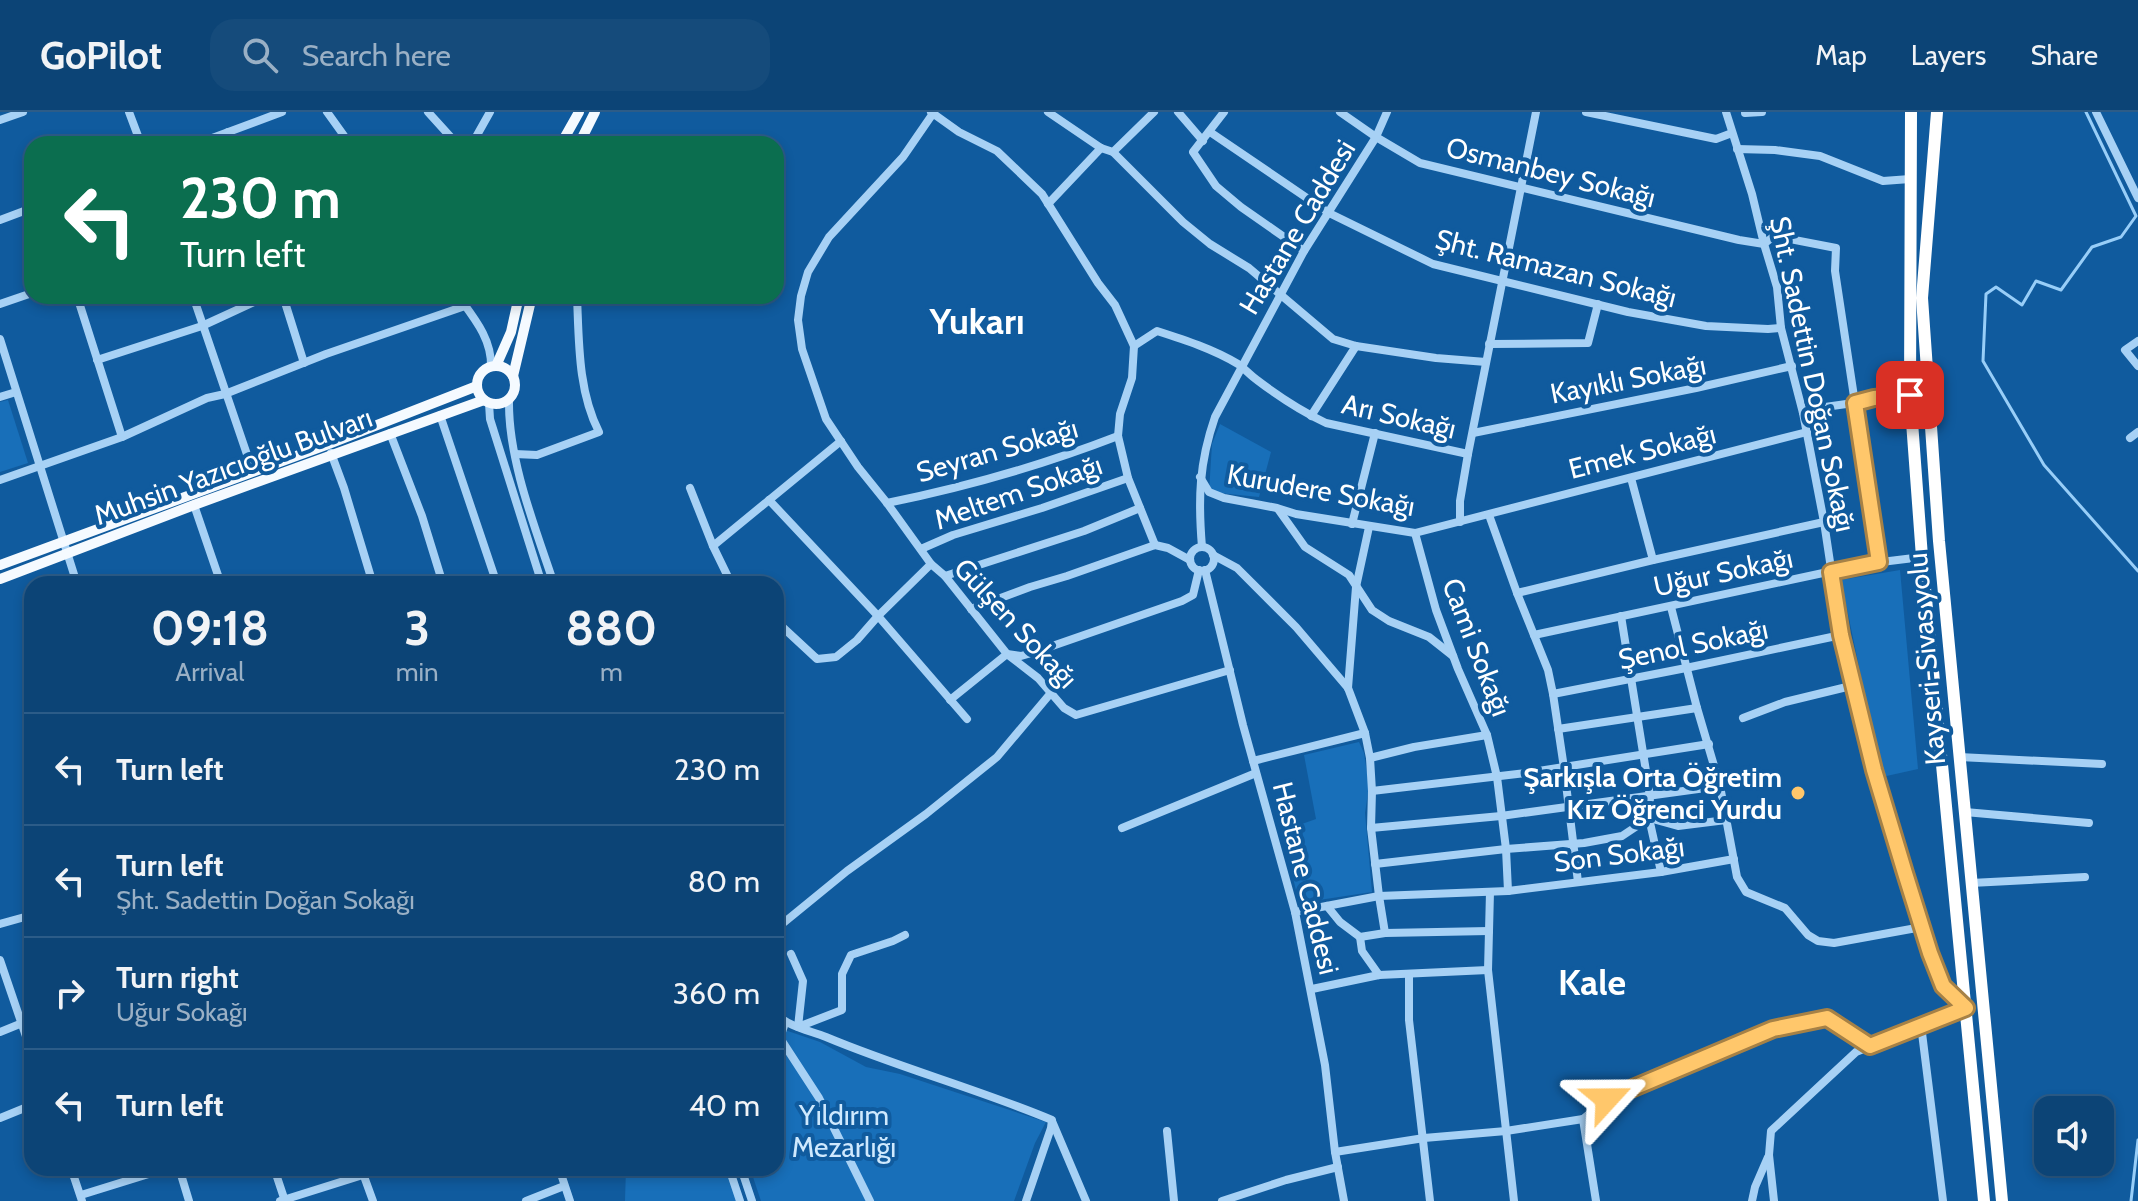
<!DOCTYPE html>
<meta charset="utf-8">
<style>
body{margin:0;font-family:Cabin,sans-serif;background:#154b7b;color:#f1f3f6;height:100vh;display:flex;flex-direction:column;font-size:30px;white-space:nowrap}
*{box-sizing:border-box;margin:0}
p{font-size:26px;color:#9ab0c5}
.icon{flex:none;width:44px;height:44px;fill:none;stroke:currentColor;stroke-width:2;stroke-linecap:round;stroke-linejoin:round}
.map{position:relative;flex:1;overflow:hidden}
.panel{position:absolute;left:24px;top:464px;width:760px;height:600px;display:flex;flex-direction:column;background:#0c4476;border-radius:24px;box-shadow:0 4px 12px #0003,0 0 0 2px #2c5c88}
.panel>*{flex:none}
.guide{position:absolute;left:24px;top:24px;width:760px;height:168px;border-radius:24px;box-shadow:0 4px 12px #0003,0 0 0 2px #2c5c88;background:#0b6e4f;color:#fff;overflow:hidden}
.fabs{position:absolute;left:2034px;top:984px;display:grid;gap:16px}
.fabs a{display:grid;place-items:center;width:80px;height:80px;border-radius:16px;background:#0c4476;box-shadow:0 4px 12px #0003,0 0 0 2px #2c5c88;font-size:40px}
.pin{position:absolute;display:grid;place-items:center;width:68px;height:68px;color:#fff;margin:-34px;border-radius:16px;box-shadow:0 4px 12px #0006}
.me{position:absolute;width:88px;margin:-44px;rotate:66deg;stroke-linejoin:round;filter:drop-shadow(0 0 6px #0008)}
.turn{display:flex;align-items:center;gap:28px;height:168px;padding:0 24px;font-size:36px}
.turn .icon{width:104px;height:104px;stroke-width:2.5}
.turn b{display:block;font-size:56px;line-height:68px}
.eta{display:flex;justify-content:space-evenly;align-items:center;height:136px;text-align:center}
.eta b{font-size:48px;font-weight:800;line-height:56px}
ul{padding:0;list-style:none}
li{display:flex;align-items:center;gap:24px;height:112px;padding:0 24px;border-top:2px solid #2c5c88}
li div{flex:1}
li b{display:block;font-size:30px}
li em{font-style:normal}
header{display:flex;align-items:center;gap:48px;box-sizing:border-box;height:112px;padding:0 40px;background:#0c4476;border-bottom:2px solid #2c5c88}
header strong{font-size:38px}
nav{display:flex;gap:44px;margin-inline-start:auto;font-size:28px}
.search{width:560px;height:72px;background:#154b7b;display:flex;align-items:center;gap:20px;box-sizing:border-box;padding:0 28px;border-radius:24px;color:#9ab0c5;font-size:30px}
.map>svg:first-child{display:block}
.green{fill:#186fb9}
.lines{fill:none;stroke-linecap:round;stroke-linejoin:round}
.stream{stroke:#98cef8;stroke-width:3}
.minor{stroke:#a7d1f5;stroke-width:8}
.major{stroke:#f5faff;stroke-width:10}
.highway{stroke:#fff;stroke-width:12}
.route-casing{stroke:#a68146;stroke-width:20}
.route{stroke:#ffc76b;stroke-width:14}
.poi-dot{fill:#ffc76b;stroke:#105b9e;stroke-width:3}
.labels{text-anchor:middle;stroke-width:8;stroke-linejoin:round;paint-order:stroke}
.street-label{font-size:28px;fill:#fff;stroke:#105b9e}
.poi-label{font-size:28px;font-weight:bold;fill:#fff;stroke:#105b9e;text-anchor:end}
.park-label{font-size:28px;fill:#cfe9fe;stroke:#105b9e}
.district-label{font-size:36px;font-weight:bold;fill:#fff;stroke:#105b9e}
</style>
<header>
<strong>GoPilot</strong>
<div class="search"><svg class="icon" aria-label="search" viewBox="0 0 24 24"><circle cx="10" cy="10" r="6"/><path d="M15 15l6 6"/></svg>Search here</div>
<nav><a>Map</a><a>Layers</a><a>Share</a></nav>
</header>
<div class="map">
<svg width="2138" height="1089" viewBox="0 0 2138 1089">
<rect width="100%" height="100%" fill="#105b9e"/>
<g class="green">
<path d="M8 288 28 351 0 360V290Z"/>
<path d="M1220 312 1271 340 1259 385 1209 380 1212 332Z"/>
<path d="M1900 458 1918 657 1882 665 1841 468Z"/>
<path d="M1359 630 1364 641 1369 674 1365 701 1372 780 1299 791 1282 719 1316 707 1304 643Z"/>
<path d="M776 915 820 930 866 955 900 962 1046 1010 1035 1031 1014 1089H761L750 1056H776Z"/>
<path d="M626 1056H727L737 1089H625Z"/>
</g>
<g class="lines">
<g class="stream">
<path d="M2086 0 2136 104 2121 125 2092 135 2061 178 2036 169 2022 193 1996 175 1986 182 1983 249 2044 353 2138 459"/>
<path d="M2131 1089 2138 1028"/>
</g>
<g class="minor">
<path d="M129 0 141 32"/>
<path d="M327 0 350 32"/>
<path d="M428 0 457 32"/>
<path d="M931 0 959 20 997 39 1042 82 1098 171 1115 193 1134 234 1132 266 1120 302 1118 324 1128 366 1155 433"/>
<path d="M934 0 903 45 829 125 808 160 801 184 798 208 802 237 826 307 858 355 887 391 931 452 945 464 1007 542 1038 566 1064 596 1076 603 1230 558"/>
<path d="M1048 0 1101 36 1113 40 1154 0"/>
<path d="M1178 0 1203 29"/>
<path d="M1224 0 1193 40 1216 74 1241 95 1304 139"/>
<path d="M1340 0 1376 25 1420 51 1739 128 1764 132 1774 124 1836 136 1835 159 1879 450"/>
<path d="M1586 0 1716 27 1732 21"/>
<path d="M1726 0 1752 82 1764 132 1777 175 1781 216 1803 301 1824 410 1841 523 1874 658 1930 841 1943 874 1966 896 1856 940 1771 1019 1769 1043 1774 1089"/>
<path d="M2096 0 2138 86"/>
<path d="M1745 1 1762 0"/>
<path d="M0 8 23 0"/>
<path d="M228 20 232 32"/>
<path d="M1210 20 1329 101 1433 152 1628 200 1706 214 1768 217 1781 216"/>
<path d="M196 32 282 0"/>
<path d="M472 32 490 0"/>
<path d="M1737 37 1775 38 1820 44 1883 69 1910 67"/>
<path d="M1113 40 1183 110 1210 132 1249 156 1333 227 1356 234 1436 246 1486 250"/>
<path d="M1048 92 1101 36"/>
<path d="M0 108 32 96"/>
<path d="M77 184 122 325"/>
<path d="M193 184 253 360"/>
<path d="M283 184 304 251"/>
<path d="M458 184C474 206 492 227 491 255"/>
<path d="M0 192 32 181"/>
<path d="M0 227 77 472"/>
<path d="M2138 229 2125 238 2138 254"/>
<path d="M1489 232 1588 231 1598 192"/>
<path d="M1134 234 1157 219C1185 228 1213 237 1238 252 1245 257 1250 263 1257 268 1278 284 1303 300 1326 311L1468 342"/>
<path d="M97 248 202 214 267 184"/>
<path d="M0 285 16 280"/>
<path d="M509 288C508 348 535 415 554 472"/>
<path d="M489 291 490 307 542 472"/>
<path d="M1803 301 1818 296 1910 283"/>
<path d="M440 303 497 472"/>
<path d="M1311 304 1356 234"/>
<path d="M390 321 422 404 443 472"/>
<path d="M1473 321 1696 276 1792 254"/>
<path d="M2130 326 2138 320"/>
<path d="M331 341 344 376 373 472"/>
<path d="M515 342 537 343 599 320C578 279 579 230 577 184"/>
<path d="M1200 365 1209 380 1224 386 1277 396 1296 402 1415 421 1807 320"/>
<path d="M1631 366 1653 448"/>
<path d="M0 368 122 325 207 286 225 282 326 242 465 194"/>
<path d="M690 376 713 434 841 329"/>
<path d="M769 388 878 504 967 607"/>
<path d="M887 391C966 375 1043 353 1118 324"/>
<path d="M194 393 221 472"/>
<path d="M1278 397 1305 435 1349 463 1372 498 1389 509 1429 525 1453 544"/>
<path d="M1489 403 1517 481 1548 558 1553 582 1564 656 1578 770"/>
<path d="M1460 410V389L1468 342 1536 0"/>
<path d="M1352 412 1375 321"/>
<path d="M1415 421 1436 498 1458 557 1487 623 1497 665 1506 737 1508 779"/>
<path d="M713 434 730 469 734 472"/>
<path d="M1202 435C1198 387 1199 351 1215 305L1304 139 1376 25 1387 0"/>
<circle cx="1202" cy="447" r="12"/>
<path d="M921 437 953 423 1042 396 1128 366"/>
<path d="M1213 443 1237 456 1296 515 1348 576 1365 621 1370 646 1372 679 1371 716 1379 784 1385 821"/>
<path d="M1205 458 1243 613 1295 800 1325 953 1335 1040 1344 1089"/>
<path d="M945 464 1084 419 1140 396"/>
<path d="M1517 481 1653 448 1824 410"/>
<path d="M1671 495 1697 596 1720 674 1737 765 1746 780 1785 796 1808 823 1818 829 1834 831 1922 815"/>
<path d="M971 497 1030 475 1067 464 1155 433 1168 436 1190 448"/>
<path d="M1621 504 1650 684 1649 706 1661 760"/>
<path d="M776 509 817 547 836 545 857 528 878 504 931 452"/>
<path d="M1534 523 1865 452 1922 445"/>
<path d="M1348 576 1356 475 1369 415"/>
<path d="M1553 582 1686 556 1841 523"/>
<path d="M950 588 1007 542 1021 544 1035 540 1182 489 1193 483 1199 458"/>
<path d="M1743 606 1785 590 1855 573"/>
<path d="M1558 617 1697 596"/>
<path d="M1959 645 2102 652"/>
<path d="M1370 646 1414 635 1487 623"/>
<path d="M1253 649 1365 621"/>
<path d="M1372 679 1526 661 1709 632"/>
<path d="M1965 700 2089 711"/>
<path d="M1122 716 1256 661"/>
<path d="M1371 716 1501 704 1720 674"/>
<path d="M1375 752 1506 737 1584 731 1622 724 1649 706 1678 714 1726 708"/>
<path d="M1971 771 2085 765"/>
<path d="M1490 780 1488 858 1514 1089"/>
<path d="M1327 794 1340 810 1360 825 1385 821 1489 819"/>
<path d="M1295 800 1379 784 1508 779 1661 760 1734 747"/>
<path d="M0 812 32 803"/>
<path d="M776 817 847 759 926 702 997 645 1050 582"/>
<path d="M1360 825 1362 839 1379 863"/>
<path d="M791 842 803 869 798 915 842 898V862L851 843 893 829 905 823"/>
<path d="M0 848 32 942"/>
<path d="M1409 862V908L1430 1089"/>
<path d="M1312 877 1379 863 1488 858"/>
<path d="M776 902C789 915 808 918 826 925 900 956 978 977 1052 1008L1051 1016 1026 1089"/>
<path d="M785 911 780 926 819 986 870 1089"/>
<path d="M1921 913 1943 1089"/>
<path d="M0 920 32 907"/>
<path d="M0 1006 32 993"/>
<path d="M1583 1007 1596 1089"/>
<path d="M1052 1009 1086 1089"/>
<path d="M1167 1019 1174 1089"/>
<path d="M1335 1040 1424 1026 1506 1019 1583 1007 1607 987 1659 964 1773 917 1827 906 1870 934"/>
<path d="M71 1056 82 1089"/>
<path d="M179 1056 189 1089"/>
<path d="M274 1056 285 1089"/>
<path d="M361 1056 373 1089"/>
<path d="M559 1056 570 1089"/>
<path d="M729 1056 740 1089"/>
<path d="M741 1056 752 1089"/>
<path d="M81 1083 168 1056"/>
<path d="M280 1089 385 1056"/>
<path d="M526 1089 564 1074"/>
<path d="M1222 1089 1286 1068 1338 1055"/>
<path d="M1752 1089 1755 1075 1768 1045"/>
</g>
<g class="major">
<path d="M561 32 579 0"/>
<path d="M579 32 595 0"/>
<circle cx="496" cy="273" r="19"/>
<path d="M496 254 511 220 519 184"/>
<path d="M513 264 532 184"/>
<path d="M0 453 326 333 477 274"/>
<path d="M0 467 194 393 484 288"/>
</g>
<g class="highway">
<path d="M1911 0 1910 283 1922 445 1984 1089"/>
<path d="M1937 0 1922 186 1939 429 2002 1089"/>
</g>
</g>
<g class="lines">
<defs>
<path id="route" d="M1607 987 1773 917 1827 906 1870 934 1966 896 1943 874 1930 841 1905 761 1874 658 1841 523 1831 460 1879 450 1855 291 1874 286 1910 283"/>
</defs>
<use href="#route" class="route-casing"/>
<use href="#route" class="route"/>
</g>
<circle class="poi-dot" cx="1798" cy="681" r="8"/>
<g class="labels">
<g class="street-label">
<text transform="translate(1551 60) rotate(14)" y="10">Osmanbey Sokağı</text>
<text transform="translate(1297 115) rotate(-59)" y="10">Hastane Caddesi</text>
<text transform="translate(1556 156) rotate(14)" y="10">Şht. Ramazan Sokağı</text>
<text transform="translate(1813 262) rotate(78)" y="10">Şht. Sadettin Doğan Sokağı</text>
<text transform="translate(1628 267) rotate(-11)" y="10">Kayıklı Sokağı</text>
<text transform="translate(1399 304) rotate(13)" y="10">Arı Sokağı</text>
<text transform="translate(997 338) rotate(-16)" y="10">Seyran Sokağı</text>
<text transform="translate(1642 339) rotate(-14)" y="10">Emek Sokağı</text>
<text transform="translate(233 354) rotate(-20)" y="10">Muhsin Yazıcıoğlu Bulvarı</text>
<text transform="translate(1321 378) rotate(10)" y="10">Kurudere Sokağı</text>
<text transform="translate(1018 380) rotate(-19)" y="10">Meltem Sokağı</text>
<text transform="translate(1723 460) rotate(-12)" y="10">Uğur Sokağı</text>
<text transform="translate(1016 511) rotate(47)" y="10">Gülşen Sokağı</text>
<text transform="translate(1693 532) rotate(-12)" y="10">Şenol Sokağı</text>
<text transform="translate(1477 535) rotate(69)" y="10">Cami Sokağı</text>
<text transform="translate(1926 547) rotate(-95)" y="10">Kayseri-Sivas yolu</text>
<text transform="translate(1619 742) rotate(-7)" y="10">Son Sokağı</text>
<text transform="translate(1306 766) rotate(76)" y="10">Hastane Caddesi</text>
</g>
<g class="poi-label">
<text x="1782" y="675">Şarkışla Orta Öğretim<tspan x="1782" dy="32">Kız Öğrenci Yurdu</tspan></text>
</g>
<g class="park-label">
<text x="844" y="1013">Yıldırım<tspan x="844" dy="32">Mezarlığı</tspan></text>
</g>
<g class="district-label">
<text x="977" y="222">Yukarı</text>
<text x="1592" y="883">Kale</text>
</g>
</g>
</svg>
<div class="fabs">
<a><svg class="icon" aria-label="sound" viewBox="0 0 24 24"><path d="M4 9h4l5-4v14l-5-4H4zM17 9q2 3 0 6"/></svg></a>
</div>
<div class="pin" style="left:1910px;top:283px;background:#d93025"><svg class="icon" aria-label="arrive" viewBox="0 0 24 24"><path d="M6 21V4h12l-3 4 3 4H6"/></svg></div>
<svg class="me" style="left:1607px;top:987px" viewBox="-20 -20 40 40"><path d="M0-17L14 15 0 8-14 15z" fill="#ffc76b" stroke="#fff" stroke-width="4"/></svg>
<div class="guide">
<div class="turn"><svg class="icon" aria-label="left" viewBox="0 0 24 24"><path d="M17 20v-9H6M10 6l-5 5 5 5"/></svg><div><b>230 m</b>Turn left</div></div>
</div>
<section class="panel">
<div class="eta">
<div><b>09:18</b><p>Arrival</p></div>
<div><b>3</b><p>min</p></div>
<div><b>880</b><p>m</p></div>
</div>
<ul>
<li><svg class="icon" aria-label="left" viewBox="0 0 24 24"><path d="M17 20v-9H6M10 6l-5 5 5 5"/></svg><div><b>Turn left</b></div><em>230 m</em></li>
<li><svg class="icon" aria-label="left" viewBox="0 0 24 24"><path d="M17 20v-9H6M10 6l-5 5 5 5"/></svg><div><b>Turn left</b><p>Şht. Sadettin Doğan Sokağı</p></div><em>80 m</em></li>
<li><svg class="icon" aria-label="right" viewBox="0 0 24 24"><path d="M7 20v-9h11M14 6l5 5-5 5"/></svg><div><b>Turn right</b><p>Uğur Sokağı</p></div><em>360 m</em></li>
<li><svg class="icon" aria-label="left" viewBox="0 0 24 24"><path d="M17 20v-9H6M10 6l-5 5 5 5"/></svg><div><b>Turn left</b></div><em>40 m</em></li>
</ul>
</section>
</div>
